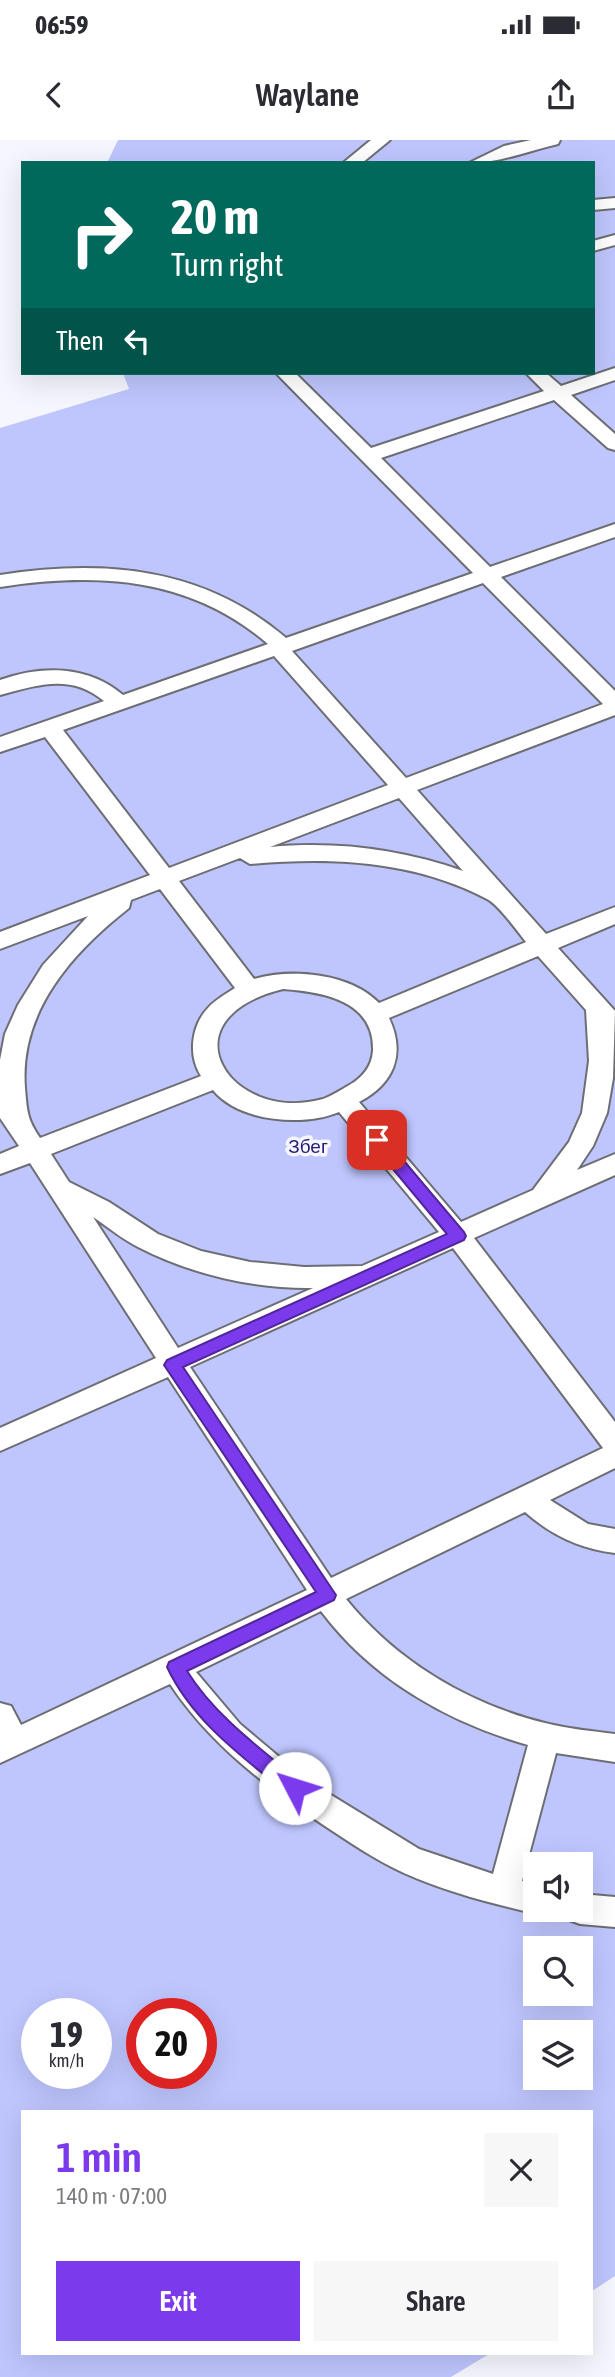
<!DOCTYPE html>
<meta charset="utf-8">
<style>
body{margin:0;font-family:"Asap Condensed",sans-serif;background:#f7f7f7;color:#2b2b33;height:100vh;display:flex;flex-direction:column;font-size:26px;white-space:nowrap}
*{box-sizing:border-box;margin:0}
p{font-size:23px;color:#7c7c81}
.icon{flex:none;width:38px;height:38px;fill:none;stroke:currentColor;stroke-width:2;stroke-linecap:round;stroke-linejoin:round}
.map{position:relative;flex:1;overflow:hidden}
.panel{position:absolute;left:21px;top:1970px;width:572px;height:245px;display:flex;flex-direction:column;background:#fff;border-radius:0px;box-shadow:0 7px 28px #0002}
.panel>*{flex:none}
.banner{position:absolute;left:21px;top:21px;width:574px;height:214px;border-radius:0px;box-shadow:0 7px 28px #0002;background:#00695c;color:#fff;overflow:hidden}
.controls{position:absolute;left:523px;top:1712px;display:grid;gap:14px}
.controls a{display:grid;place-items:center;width:70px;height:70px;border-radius:0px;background:#fff;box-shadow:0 7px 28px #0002;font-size:35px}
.speed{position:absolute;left:21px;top:1858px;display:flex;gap:14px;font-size:35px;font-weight:700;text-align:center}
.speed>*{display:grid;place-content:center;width:91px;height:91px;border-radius:50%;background:#fff;box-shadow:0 7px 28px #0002;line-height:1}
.speed small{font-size:18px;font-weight:400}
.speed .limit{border:10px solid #d22;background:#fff;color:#111}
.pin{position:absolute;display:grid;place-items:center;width:60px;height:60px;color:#fff;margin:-30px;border-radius:14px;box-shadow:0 4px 10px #0006}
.me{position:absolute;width:77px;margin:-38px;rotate:310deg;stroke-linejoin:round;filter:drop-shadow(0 0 5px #0008)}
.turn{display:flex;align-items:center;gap:24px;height:147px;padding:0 35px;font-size:32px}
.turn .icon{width:91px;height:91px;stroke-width:2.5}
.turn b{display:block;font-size:49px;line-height:60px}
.then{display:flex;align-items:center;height:66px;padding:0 35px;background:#0003;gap:14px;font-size:26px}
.round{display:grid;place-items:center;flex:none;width:74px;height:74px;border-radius:0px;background:#f7f7f7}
.head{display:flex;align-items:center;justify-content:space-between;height:119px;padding:0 35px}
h1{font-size:42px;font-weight:600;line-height:52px;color:#7c3aed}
.button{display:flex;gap:14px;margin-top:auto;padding:14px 35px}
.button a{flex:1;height:80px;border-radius:0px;background:#7c3aed;color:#fff;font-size:28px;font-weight:600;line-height:80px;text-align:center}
.button a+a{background:#f7f7f7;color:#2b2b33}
.status{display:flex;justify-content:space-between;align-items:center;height:49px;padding:0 35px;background:#fff;direction:ltr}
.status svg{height:19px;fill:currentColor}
header{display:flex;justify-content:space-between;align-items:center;height:91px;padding:0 35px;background:#fff;font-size:32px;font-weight:600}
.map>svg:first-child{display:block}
.green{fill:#bfc6fe;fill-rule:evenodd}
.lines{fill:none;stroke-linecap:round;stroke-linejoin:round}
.service-casing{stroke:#6d6e74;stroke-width:4}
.service{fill:#fff;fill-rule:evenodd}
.route{fill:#7c3aed;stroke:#51269a;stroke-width:2}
.labels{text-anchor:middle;stroke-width:7;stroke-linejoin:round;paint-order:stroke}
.park-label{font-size:19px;fill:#261d73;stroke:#f6f7fe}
</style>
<div class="status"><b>06:59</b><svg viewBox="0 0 49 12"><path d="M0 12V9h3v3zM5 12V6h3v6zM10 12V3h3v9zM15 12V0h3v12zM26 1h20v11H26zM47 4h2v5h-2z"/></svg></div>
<header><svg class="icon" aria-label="back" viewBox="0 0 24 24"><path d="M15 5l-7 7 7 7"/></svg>Waylane<svg class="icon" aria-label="share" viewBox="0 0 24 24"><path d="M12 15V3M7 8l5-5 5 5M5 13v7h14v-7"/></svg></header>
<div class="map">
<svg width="615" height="2237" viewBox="0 0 615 2237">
<rect width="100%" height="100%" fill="#f6f7fe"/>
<path class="green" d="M118 0H615V2136L592 2151V1972H23V2214H489L451 2237H0V288L129 249 123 233H593V23H107ZM536 1724H581V1769H536ZM536 1808H581V1853H536ZM37 1874H96V1934H37ZM142 1874H201V1934H142ZM536 1892H581V1937H536Z"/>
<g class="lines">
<defs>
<g id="service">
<path d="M371 0H390L362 23H343Z"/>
<path d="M531 0H560L558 4C528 11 499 23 469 23L504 6Z"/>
<path d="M615 58V68L593 70V60Z"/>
<path d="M615 95V105L593 111V101Z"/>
<path d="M615 228V240L571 255 615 294V310L608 308 554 260 381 318 490 427 615 384V397L501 437 615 551V575L417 650 546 794 615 767V784L558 808 615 871 613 938 607 973 593 1006 577 1030 615 1014V1035L474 1098 615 1282V1328L550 1360 588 1384 615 1389V1413C580 1409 551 1395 525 1372L346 1459C396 1521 468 1564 545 1583 568 1589 592 1591 615 1594V1622L556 1613 522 1741 536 1744V1769H547L536 1774C491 1763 446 1752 404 1733 375 1720 348 1701 322 1684 264 1645 209 1603 170 1544L0 1623V1563L11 1566 21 1585 307 1450 168 1237 0 1311V1288L156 1218 30 1023 0 1034V1014L19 1006 0 978V920L5 894 18 865 43 825 88 776 0 809V792L150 735 45 597 0 612V597L104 561C71 533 37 545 0 555V540C41 525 88 525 123 555L268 504C190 437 98 432 0 447V435C104 419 203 427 286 498L473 433 276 233H295L371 308 544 251 526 233H546L561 246ZM483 443 603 564 406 638 292 511ZM274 516 388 645 169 728 63 590ZM399 658 463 731C400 709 337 701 270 707ZM240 718 250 724C331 717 413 720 487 759 499 765 517 791 526 802L379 863C350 833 292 828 254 839L179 741ZM160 749 235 848C226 854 215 860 208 868 191 886 188 916 201 936L40 998C27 979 27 971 25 948 19 871 73 812 129 768L131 760ZM538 816 586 870 589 921 582 973 569 1002 533 1050 461 1082 359 962C394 944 406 914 389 878ZM283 849C322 852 374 860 373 910 372 928 361 939 346 947 339 951 331 956 323 959 230 985 161 879 283 849ZM213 950C239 982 304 987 339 972L439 1092 362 1126 304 1127 250 1122 201 1111 158 1094 109 1062 69 1042 51 1014ZM93 1077C108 1087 122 1099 138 1107 190 1134 254 1149 313 1148L178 1208ZM453 1108 603 1308 331 1438 190 1227ZM321 1471C372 1539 447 1582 528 1605L493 1734 419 1709 331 1655 284 1621 240 1584 196 1532Z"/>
<path d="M581 1754 615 1757V1787L580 1784 569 1780 564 1769H581Z"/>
</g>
</defs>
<use href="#service" class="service-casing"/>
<use href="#service" class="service"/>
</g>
<path class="route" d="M377 995 383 996 464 1092 466 1096 464 1100 183 1227 336 1455 334 1460 187 1531C215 1576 261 1609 301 1642L304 1648 301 1654 295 1657 288 1654C244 1618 192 1581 167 1527L169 1522 316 1452 164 1225 167 1220 447 1094 372 1004 370 1000 372 996Z"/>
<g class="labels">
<g class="park-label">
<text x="308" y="1013">Збег</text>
</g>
</g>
</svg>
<div class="controls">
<a><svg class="icon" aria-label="sound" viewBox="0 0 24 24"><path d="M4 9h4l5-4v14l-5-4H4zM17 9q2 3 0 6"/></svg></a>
<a><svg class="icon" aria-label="search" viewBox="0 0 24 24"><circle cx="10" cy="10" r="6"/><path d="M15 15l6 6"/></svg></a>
<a><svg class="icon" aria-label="layers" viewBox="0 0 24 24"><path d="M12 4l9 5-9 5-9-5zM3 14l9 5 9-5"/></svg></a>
</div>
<div class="speed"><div>19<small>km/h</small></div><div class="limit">20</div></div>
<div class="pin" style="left:377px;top:1000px;background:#d93025"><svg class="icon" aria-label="arrive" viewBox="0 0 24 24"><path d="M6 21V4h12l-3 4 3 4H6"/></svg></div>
<svg class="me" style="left:295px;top:1648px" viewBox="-20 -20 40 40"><circle r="19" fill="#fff"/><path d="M0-13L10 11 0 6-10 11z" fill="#7c3aed"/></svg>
<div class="banner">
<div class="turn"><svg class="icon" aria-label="right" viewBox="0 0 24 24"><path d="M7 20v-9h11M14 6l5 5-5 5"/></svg><div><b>20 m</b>Turn right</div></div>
<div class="then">Then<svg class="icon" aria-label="left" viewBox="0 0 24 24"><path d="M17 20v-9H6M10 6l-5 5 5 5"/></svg></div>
</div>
<section class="panel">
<div class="head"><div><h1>1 min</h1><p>140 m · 07:00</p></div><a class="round"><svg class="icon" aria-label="close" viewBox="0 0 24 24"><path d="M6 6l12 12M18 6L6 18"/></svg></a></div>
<div class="button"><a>Exit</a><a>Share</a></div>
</section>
</div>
